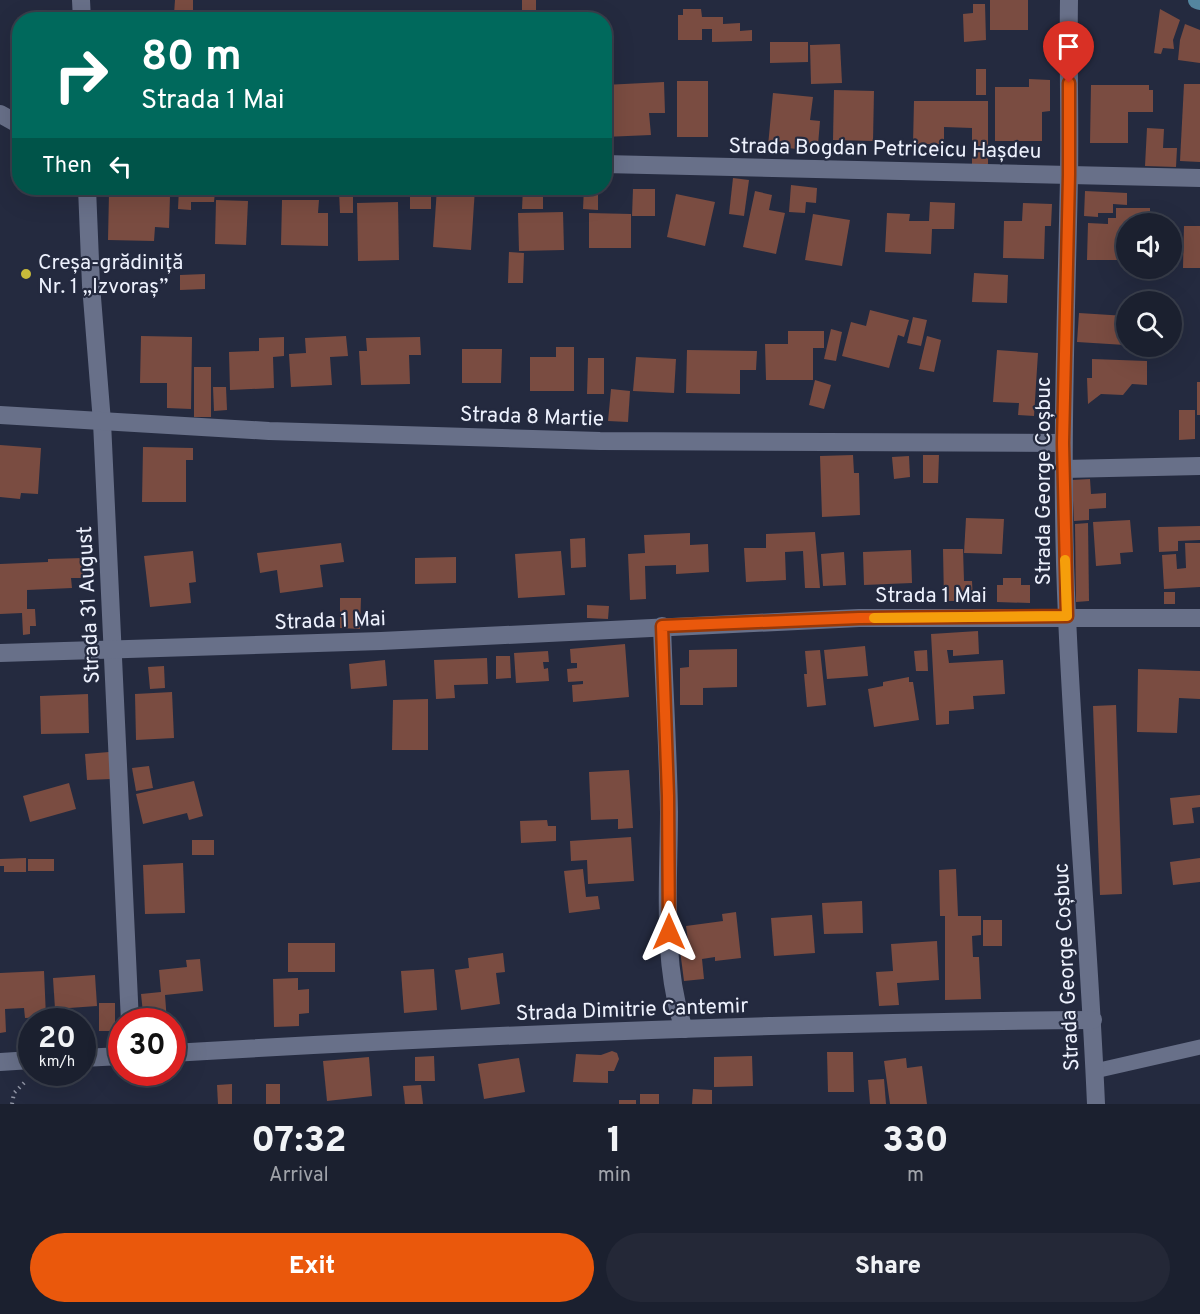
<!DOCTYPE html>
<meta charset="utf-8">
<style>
body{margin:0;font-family:Overpass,sans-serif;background:#242837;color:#f1f3f6;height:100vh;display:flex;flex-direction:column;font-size:22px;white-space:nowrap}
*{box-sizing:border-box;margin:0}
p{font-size:20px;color:#a0a3aa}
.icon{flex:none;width:33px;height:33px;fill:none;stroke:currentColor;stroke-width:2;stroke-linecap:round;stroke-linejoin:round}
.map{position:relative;height:1104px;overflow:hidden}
.side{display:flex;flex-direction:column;background:#1b202f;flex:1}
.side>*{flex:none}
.banner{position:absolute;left:12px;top:12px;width:600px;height:183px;border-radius:24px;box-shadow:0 6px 24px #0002,0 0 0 2px #393e4b;background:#00695c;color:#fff;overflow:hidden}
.controls{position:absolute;left:1116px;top:213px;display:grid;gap:12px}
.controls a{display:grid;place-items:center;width:66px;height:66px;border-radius:50%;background:#1b202f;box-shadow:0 6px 24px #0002,0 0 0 2px #393e4b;font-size:30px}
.speed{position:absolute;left:18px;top:1008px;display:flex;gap:12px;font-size:30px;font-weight:700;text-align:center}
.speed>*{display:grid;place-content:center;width:78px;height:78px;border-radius:50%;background:#1b202f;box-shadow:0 6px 24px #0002,0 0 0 2px #393e4b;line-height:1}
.speed small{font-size:15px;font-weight:400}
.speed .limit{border:9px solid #d22;background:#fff;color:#111}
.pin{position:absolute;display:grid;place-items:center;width:51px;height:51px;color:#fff;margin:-62px -26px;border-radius:50% 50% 50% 0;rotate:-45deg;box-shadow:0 0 6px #0007}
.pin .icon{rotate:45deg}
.me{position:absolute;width:66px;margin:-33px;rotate:0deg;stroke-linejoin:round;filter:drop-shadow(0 0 4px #0008)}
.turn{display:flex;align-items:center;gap:21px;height:126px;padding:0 30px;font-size:27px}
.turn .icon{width:78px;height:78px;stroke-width:2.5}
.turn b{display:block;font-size:42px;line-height:51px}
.then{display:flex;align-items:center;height:57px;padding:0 30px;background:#0003;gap:12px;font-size:22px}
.eta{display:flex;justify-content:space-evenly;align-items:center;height:102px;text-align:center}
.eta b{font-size:36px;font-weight:800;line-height:42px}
.action{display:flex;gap:12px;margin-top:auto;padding:12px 30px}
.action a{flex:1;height:69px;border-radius:36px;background:#ea580c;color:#fff;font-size:24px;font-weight:800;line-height:69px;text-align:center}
.action a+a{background:#242837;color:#f1f3f6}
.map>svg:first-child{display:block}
.building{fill:#7a4c41}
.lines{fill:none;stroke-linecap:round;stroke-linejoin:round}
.path{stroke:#9095a5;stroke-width:4;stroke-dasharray:1.5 4.5;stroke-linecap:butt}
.lane{stroke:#687089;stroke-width:15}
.street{stroke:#687089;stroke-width:18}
.secondary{stroke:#54869f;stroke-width:18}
.route-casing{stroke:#983908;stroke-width:15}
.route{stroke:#ea580c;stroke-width:10}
.slow{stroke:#f59e0b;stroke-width:10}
.poi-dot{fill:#c9bb3a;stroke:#242a3f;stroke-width:2}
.labels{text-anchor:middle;stroke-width:4.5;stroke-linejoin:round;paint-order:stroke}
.street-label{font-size:21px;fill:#edf1fd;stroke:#242a3f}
.poi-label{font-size:21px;fill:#edf1fd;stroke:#242a3f;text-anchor:start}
</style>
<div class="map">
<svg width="1200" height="1104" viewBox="0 0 1200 1104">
<rect width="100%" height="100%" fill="#242a3f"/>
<g class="building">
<path d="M175 0H193V14H174Z"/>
<rect x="522" y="0" width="14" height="13"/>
<rect x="990" y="0" width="38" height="30"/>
<path d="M973 4H985L986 40 964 42 963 14 973 13Z"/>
<path d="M683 9H701L702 17H723V24L740 23V31L752 30V41L712 42V29H702V40H678V15H683Z"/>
<path d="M1160 9 1180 20 1173 40 1174 49 1163 48 1161 54 1154 53Z"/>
<path d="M1185 24 1200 30V63L1178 60 1180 40Z"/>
<path d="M770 42H808V62L770 63Z"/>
<path d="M840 44 842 83 811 84 810 45Z"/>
<rect x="976" y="69" width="10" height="26"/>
<path d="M1029 79 1050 80V111L1042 112V141H995V87H1029Z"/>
<rect x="677" y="81" width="31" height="56"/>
<path d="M664 82 665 113H649L651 135 604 137V85Z"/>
<path d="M1184 84H1200V162L1180 161Z"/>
<path d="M1091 85H1149V90H1153V112H1128V143H1090Z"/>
<path d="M834 90 874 91 873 141 833 140Z"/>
<path d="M773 93 813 97 810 120 820 121 818 145 807 144V150L768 146Z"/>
<path d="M914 101H988V164H972V128L944 127V144H913Z"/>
<path d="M1147 128 1164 129 1163 148H1177L1176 167 1145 166Z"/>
<path d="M733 178 749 180 744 216 729 214Z"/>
<path d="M791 185 817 188 816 203 806 202 805 213 789 212Z"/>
<path d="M46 188H62V193L46 194Z"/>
<path d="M179 188H207L206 192H215L214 202H191V210L178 209Z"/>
<rect x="410" y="188" width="21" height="21"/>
<path d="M437 188H475L471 250 433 247Z"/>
<path d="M523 188H543V209H522Z"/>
<path d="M584 188H598V210L583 209Z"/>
<path d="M633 189H655V216H632Z"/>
<path d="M339 191H353V213H340Z"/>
<path d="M755 191 772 195 769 210 785 213 776 254 743 247Z"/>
<path d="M1085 191 1127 193V205L1113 204V213H1098V217L1084 216Z"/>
<path d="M109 193 170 196 169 228 155 227 154 241 108 240Z"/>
<path d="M676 194 715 202 705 246 667 237Z"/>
<path d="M216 200 248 201 246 245 215 244Z"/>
<path d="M282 200H319L318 213H328V246L281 245Z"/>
<path d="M398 202 399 260 358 261 357 203Z"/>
<path d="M930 202 955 203 954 229H932L931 254 885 252 887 213 910 214 909 221H929Z"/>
<path d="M1023 203 1052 204 1051 226H1045L1044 259 1003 258 1004 221H1022Z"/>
<path d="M1116 208H1150V224H1126V260H1087L1088 223 1108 224V218H1116Z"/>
<path d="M563 212 564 250 519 251 518 213Z"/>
<path d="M589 213 631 214V248H589Z"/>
<path d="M813 214 850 220 842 266 805 260Z"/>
<path d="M1184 226H1200V268H1183Z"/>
<rect x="1172" y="233" width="3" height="26"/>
<path d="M509 252 524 253 523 283H508Z"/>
<path d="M974 273 1008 275 1007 303 972 302Z"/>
<path d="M205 274V289L180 290V275Z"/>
<path d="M870 310 909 320 904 337 898 335 889 368 842 356 851 322 866 326Z"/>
<path d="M1079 313 1126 316 1125 345 1077 342Z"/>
<path d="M913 317 927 320 921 346 907 343Z"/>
<path d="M831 329 842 332 836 361 824 359Z"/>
<path d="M788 331H824V348H813V380H766L765 344H788Z"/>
<path d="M141 336 192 337 191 409 167 408V383H140Z"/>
<path d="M346 336 348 356 330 357 332 385 291 387 289 354 306 353 305 338Z"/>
<path d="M927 336 941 340 934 372 919 369Z"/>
<path d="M284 337V356L273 357 274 388 230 390 229 352 259 351V338Z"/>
<path d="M420 337 421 355H409L410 384 361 385 359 351H367L366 338Z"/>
<path d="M556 347H574V391H530V357H556Z"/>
<path d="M462 349H502L501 383H462Z"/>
<path d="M687 350 757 351 756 370H740V394L686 393Z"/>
<path d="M997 350 1038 353 1034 416 1018 415 1019 403 993 402Z"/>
<path d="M636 357 676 359 674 393 633 391Z"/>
<path d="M588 358H604V394H587Z"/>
<path d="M1092 359 1147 361V385L1132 384 1123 395 1101 394 1088 404 1087 378H1092Z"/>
<rect x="194" y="367" width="17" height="50"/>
<path d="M815 380 831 385 824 409 809 405Z"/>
<rect x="1197" y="382" width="3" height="33"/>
<path d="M213 387H226L227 410 214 411Z"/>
<path d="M611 389 630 391 628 422 608 421Z"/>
<path d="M1179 410H1195V439L1179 440Z"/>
<path d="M0 445 41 448 38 494 21 493 20 499 0 497Z"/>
<path d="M143 447 193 448V460H186V502H142Z"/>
<path d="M853 455 854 473H859L860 515 822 517 820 456Z"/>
<path d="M923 455H939L938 483H923Z"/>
<path d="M909 456 910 477 894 479 892 457Z"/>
<path d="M1090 479 1091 494 1106 493V508L1089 509V520L1074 521 1072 480Z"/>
<path d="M966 518 1004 519 1002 554 964 553Z"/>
<path d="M1130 520 1133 552 1120 553 1121 564 1096 566 1093 522Z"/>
<path d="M1088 523 1089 601 1076 602 1075 524Z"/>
<path d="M1200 526V540L1178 541V551L1159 552 1158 527Z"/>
<path d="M815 532 820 588H805L803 551 785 552 786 580 746 582 744 548H766V534Z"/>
<path d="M690 533V545L708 544 709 572 676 574V565L645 566 646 599 630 600 628 554 645 553 644 535Z"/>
<path d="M585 538 586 567 571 568 570 539Z"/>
<path d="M341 543 344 562 320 565 323 587 280 593 277 570 260 573 257 553Z"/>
<path d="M1185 543H1200V587L1164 589 1162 555 1176 554 1177 569 1186 568Z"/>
<path d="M943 549H963L964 581H972L973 601H944Z"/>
<path d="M911 550 912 583 864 585 863 552Z"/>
<path d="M193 551 196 582 189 583 191 603 150 607 144 556Z"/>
<path d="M561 551 565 595 518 598 515 554Z"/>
<path d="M844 552 846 585 823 586 821 554Z"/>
<path d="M456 557V583L415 584V558Z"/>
<path d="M83 558V578H71L72 588 27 590V609H35L36 626H30V634L23 635 22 613 0 614V564L48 562V559Z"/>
<path d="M1003 578H1021V585H1030V603L997 602V585H1003Z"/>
<rect x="1164" y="592" width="11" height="12"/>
<path d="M340 598H361L360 629 340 628Z"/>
<path d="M587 605 609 606 608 619 587 618Z"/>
<path d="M978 631 979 654 953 656V650H947L949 663 1003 660 1005 694 973 696 974 709 949 711V724L936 725 931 634Z"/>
<path d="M625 644 629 697 573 702 572 685 583 684V681L568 682 567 669 577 668V663H571L570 649Z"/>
<path d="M865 646 868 676 827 679 824 650Z"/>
<path d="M737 649V687L703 688V705H680V668L689 667V650Z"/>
<path d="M820 650 826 705 807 707 804 674H807L805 651Z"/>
<path d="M927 650 928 671H916L914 651Z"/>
<path d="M548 651 549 662H543L544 669 548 668 549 681 516 683 514 653Z"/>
<path d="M496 656H510L511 678 496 679Z"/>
<path d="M487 658 488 684 454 685 455 698 436 699 434 660Z"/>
<path d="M385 660 387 686 351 689 349 664Z"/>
<path d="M164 666 165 688 150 689 148 667Z"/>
<path d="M1138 669 1200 671V699L1179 698 1177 733 1137 732Z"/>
<path d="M909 677V682H913L919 720 874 727 868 689 883 686V682Z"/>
<path d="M172 692 174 738 136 740 135 694Z"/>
<path d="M88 694 89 733 41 734 40 696Z"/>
<path d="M428 699V750H392L393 700Z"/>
<path d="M1116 705 1122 894 1100 895 1093 706Z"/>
<path d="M109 752 111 779 87 780 85 754Z"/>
<path d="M149 766 153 788 136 791 132 768Z"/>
<path d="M629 770 633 828 618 829V819L591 820 589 772Z"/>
<path d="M194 781 203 816 189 820 187 813 143 824 136 794Z"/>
<path d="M69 783 76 809 30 822 23 796Z"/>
<path d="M1200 795V807L1192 808 1194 823 1173 825 1170 798Z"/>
<path d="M547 820 548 826H556V841L521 843 520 821Z"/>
<path d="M631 837 634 881 588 884 587 860 571 861 570 841Z"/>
<rect x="192" y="840" width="22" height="15"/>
<path d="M26 858V872H4V866H0V859Z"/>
<path d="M1200 858V882L1173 885 1170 862Z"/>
<rect x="28" y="859" width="26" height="12"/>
<path d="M183 863 185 913 145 914 143 865Z"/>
<path d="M583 869 586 897 598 896 600 909 569 913 564 871Z"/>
<path d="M956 869 958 916H981V935L972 936 973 957H979L981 999 945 1000V916H940L939 870Z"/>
<path d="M862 901 863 933 824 934 822 903Z"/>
<path d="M736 912 741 958 715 961V957L702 959 704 979 684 981 680 950 689 948 686 926 723 921 722 914Z"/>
<path d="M812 915 815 953 774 956 771 918Z"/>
<rect x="983" y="920" width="19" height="26"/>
<path d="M937 941 939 980 897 983 899 1005 879 1006 876 972 893 971 891 944Z"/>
<rect x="288" y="943" width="47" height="29"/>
<path d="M503 953 505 972 496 973 500 1004 461 1010 455 970 469 968 468 958Z"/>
<path d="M200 959 203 991 165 995 167 1022H144L141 994 161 992 159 970 187 967 186 960Z"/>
<path d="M434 969 437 1010 404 1013 401 971Z"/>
<path d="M44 971 46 1017 25 1018 24 1008 5 1009 6 1032 0 1033V973Z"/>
<path d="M95 975 97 1006 55 1009 53 978Z"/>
<path d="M298 978V990L309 989V1013L299 1014V1026L274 1027 273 979Z"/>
<rect x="99" y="1003" width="16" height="28"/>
<path d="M612 1051 617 1053 619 1059 614 1071H608V1083L573 1082 576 1054 601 1055Z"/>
<path d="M827 1052H853L854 1092H828Z"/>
<path d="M434 1056 435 1081H415V1057Z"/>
<path d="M752 1056 753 1086 714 1087V1057Z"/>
<path d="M369 1057 372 1096 327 1101 323 1061Z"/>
<path d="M519 1058 525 1092 484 1099 478 1064Z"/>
<path d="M906 1058 907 1068 922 1066 927 1104H890L884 1061Z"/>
<path d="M884 1079 886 1104H870L868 1080Z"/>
<path d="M232 1084V1104H218L217 1085Z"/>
<rect x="266" y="1084" width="14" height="20"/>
<path d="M421 1085 423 1104H405L403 1086Z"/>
<path d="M693 1089 712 1090V1104H692Z"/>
<rect x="640" y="1094" width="19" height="10"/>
<rect x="619" y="1100" width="17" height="4"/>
</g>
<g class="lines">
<path class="path" d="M12 1104 14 1093 25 1082"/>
<path class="lane" d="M1095 1071 1200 1047"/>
<g class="street">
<path d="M81 0 82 20"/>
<path d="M1069 0C1068 59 1070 118 1069 178 1066 324 1060 470 1067 616 1074 779 1089 941 1096 1104"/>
<path d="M0 114 20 125"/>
<path d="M604 164 1200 178"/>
<path d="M87 188 91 285 102 422 130 1022"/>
<path d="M0 415 269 431 600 441 1063 443"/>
<path d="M1064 469 1200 466"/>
<path d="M662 626C664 688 668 750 669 812 669 882 661 963 684 1029"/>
<path d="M0 653 381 641 859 618H1200"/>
<path d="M172 1053C479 1035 786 1022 1093 1020"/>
<path d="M82 1058 122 1056"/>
<path d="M0 1062 32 1060"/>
</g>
<path class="secondary" d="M1197 0 1200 1"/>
</g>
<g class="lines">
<defs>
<path id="route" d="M669 932 668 796 662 626 859 618 1067 616 1063 443 1069 175V83"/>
</defs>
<use href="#route" class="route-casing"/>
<use href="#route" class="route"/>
<path class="slow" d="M874 618 1067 616 1065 560"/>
</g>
<circle class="poi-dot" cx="26" cy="274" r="6"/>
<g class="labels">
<g class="street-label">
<text transform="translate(885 148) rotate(1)" y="7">Strada Bogdan Petriceicu Hașdeu</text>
<text transform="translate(532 416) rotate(2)" y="7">Strada 8 Martie</text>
<text transform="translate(1043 481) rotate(-90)" y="7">Strada George Coșbuc</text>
<text x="931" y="602">Strada 1 Mai</text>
<text transform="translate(88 605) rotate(-93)" y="7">Strada 31 August</text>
<text transform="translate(330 620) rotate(-2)" y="7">Strada 1 Mai</text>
<text transform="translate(1066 967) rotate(-93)" y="7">Strada George Coșbuc</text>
<text transform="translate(632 1009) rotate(-2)" y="7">Strada Dimitrie Cantemir</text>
</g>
<g class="poi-label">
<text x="38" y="269">Creșa-grădiniță<tspan x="38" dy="24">Nr. 1 „Izvoraș”</tspan></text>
</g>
</g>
</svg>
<div class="controls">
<a><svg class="icon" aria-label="sound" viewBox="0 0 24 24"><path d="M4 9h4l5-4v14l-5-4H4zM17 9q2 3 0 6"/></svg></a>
<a><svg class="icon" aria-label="search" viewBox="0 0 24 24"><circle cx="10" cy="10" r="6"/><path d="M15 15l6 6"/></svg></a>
</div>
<div class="speed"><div>20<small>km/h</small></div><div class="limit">30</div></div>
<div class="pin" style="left:1069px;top:83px;background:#d93025"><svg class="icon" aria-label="arrive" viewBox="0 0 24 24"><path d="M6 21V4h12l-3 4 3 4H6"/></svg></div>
<svg class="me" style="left:669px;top:932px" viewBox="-20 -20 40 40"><path d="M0-17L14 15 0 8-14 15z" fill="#ea580c" stroke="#fff" stroke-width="4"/></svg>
<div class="banner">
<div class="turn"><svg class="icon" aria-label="right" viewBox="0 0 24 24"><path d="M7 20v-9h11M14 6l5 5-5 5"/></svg><div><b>80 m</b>Strada 1 Mai</div></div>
<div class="then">Then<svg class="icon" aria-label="left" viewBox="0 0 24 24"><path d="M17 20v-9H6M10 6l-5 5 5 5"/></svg></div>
</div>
</div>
<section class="side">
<div class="eta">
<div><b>07:32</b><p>Arrival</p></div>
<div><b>1</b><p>min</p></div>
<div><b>330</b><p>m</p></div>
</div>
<div class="action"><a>Exit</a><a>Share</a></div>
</section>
